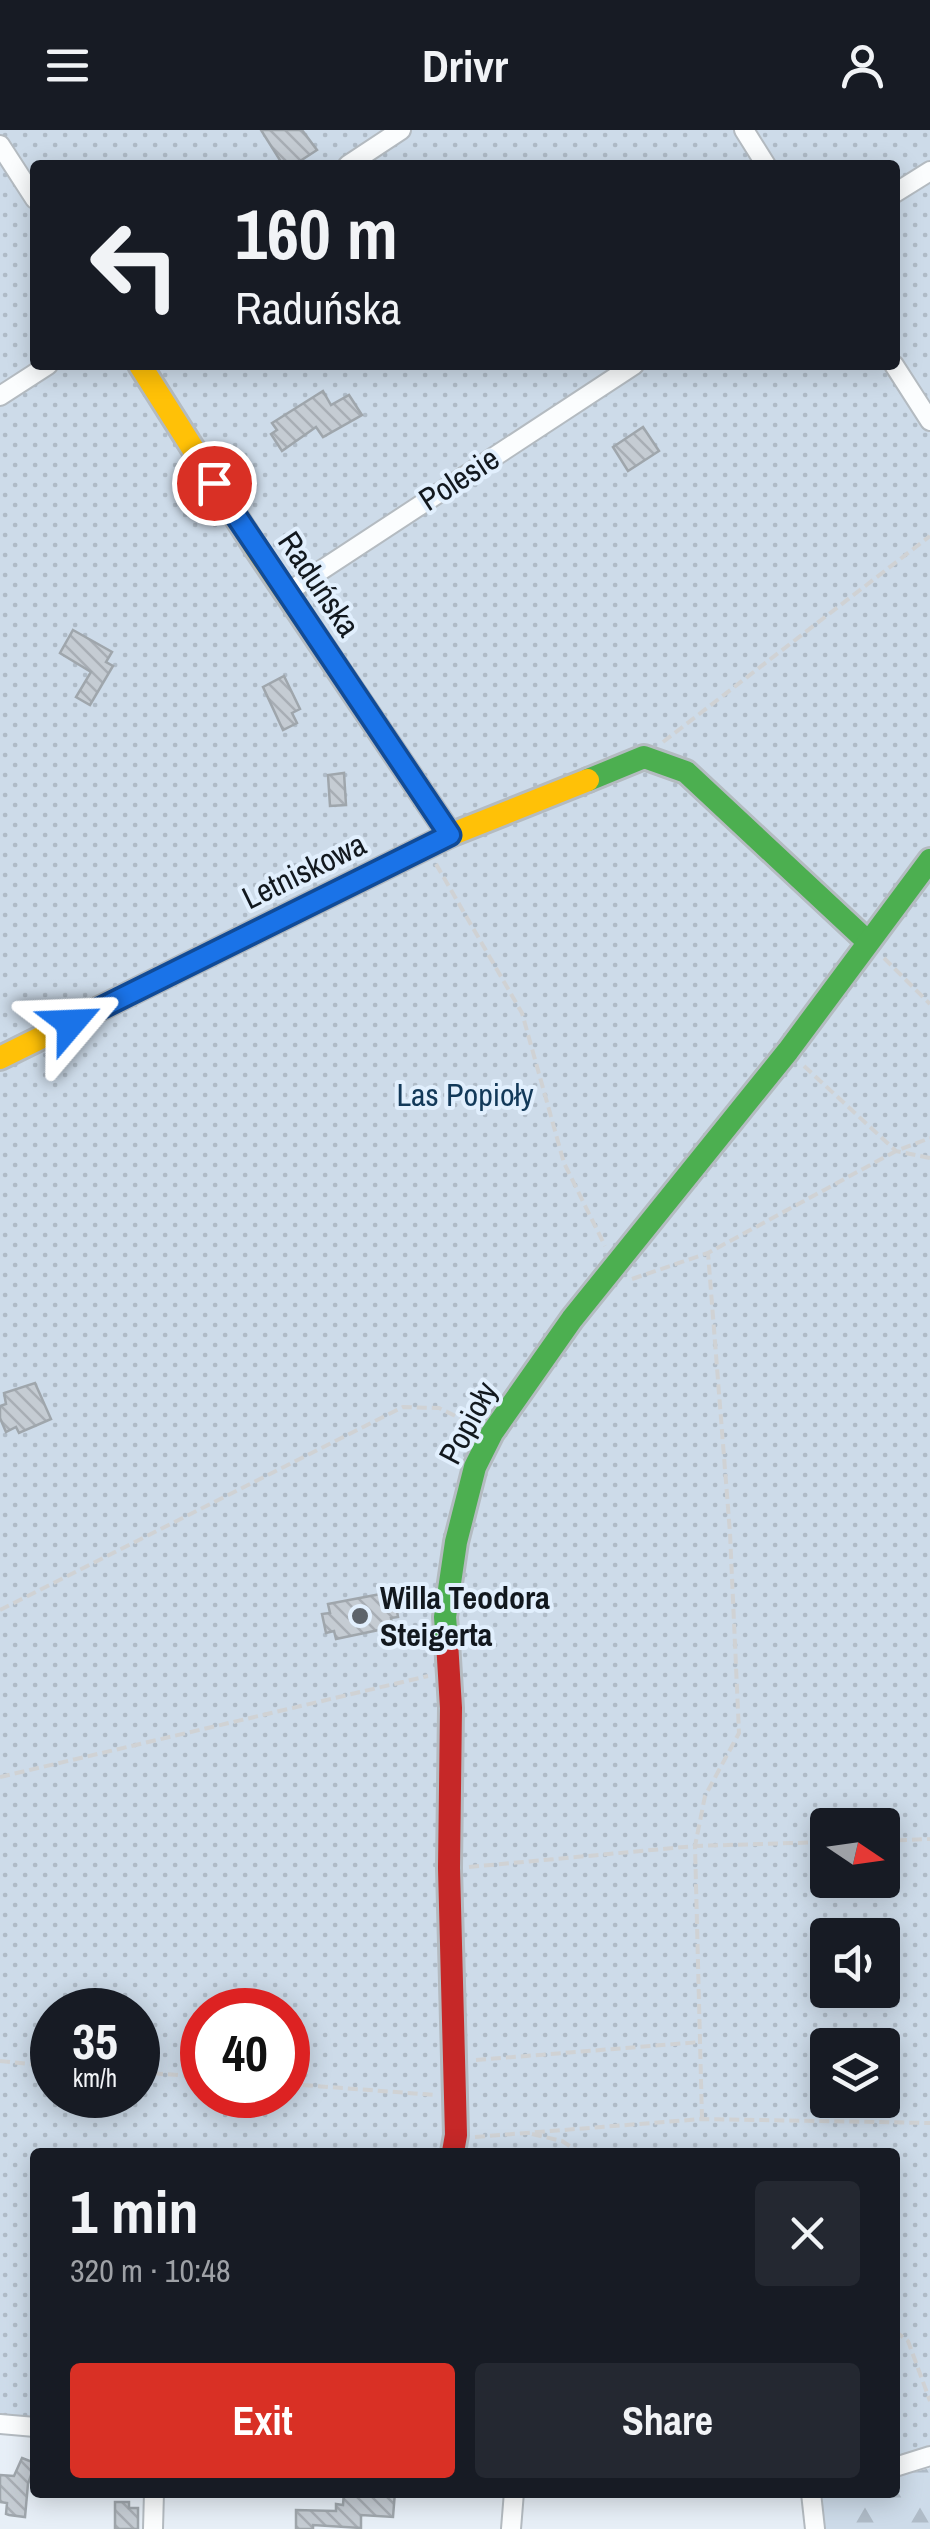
<!DOCTYPE html>
<meta charset="utf-8">
<style>
body{margin:0;font-family:"Archivo Narrow",sans-serif;background:#242831;color:#f1f3f6;height:100vh;display:flex;flex-direction:column;font-size:38px;white-space:nowrap}
*{box-sizing:border-box;margin:0}
p{font-size:32px;color:#9ea1a6}
.icon{flex:none;width:55px;height:55px;fill:none;stroke:currentColor;stroke-width:2;stroke-linecap:round;stroke-linejoin:round}
.map{position:relative;flex:1;overflow:hidden}
.details{position:absolute;left:30px;top:2018px;width:870px;height:350px;display:flex;flex-direction:column;background:#171b24;border-radius:10px;box-shadow:0 5px 25px #0003}
.details>*{flex:none}
.guide{position:absolute;left:30px;top:30px;width:870px;height:210px;border-radius:10px;box-shadow:0 5px 25px #0003;background:#171b24;color:#f1f3f6;overflow:hidden}
.needle{width:65px;rotate:103deg}
.fabs{position:absolute;left:810px;top:1678px;display:grid;gap:20px}
.fabs a{display:grid;place-items:center;width:90px;height:90px;border-radius:10px;background:#171b24;box-shadow:0 5px 25px #0003;font-size:50px}
.speed{position:absolute;left:30px;top:1858px;display:flex;gap:20px;font-size:50px;font-weight:700;text-align:center}
.speed>*{display:grid;place-content:center;width:130px;height:130px;border-radius:50%;background:#171b24;box-shadow:0 5px 25px #0003;line-height:1}
.speed small{font-size:25px;font-weight:400}
.speed .limit{border:15px solid #d22;background:#fff;color:#111}
.pin{position:absolute;display:grid;place-items:center;width:85px;height:85px;color:#fff;margin:-42px;border:5px solid #fff;border-radius:50%;box-shadow:0 2px 10px #0007}
.me{position:absolute;width:110px;margin:-55px;rotate:64deg;stroke-linejoin:round;filter:drop-shadow(0 0 8px #0008)}
.turn{display:flex;align-items:center;gap:35px;height:210px;padding:0 40px;font-size:45px}
.turn .icon{width:130px;height:130px;stroke-width:2.5}
.turn b{display:block;font-size:70px;line-height:85px}
.round{display:grid;place-items:center;flex:none;width:105px;height:105px;border-radius:10px;background:#242831}
.headline{display:flex;align-items:center;justify-content:space-between;height:170px;padding:0 40px}
h1{font-size:60px;font-weight:800;line-height:75px}
.cta{display:flex;gap:20px;margin-top:auto;padding:20px 40px}
.cta a{flex:1;height:115px;border-radius:10px;background:#d93025;color:#fff;font-size:40px;font-weight:800;line-height:115px;text-align:center}
.cta a+a{background:#242831;color:#f1f3f6}
header{display:flex;justify-content:space-between;align-items:center;height:130px;padding:0 40px;background:#171b24;font-size:45px;font-weight:800}
.map>svg:first-child{display:block}
.forest{fill:url(#forest-firs)}
.park{fill:url(#park-dots);fill-rule:evenodd}
.building{fill:url(#building-back-hatch);stroke:#9fa6ac;stroke-width:2.5}
.lines{fill:none;stroke-linecap:round;stroke-linejoin:round}
.street-casing{stroke:#b4bbc1;stroke-width:22}
.fast-casing{stroke:#b4bbc1;stroke-width:28}
.slow-casing{stroke:#b4bbc1;stroke-width:28}
.jam-casing{stroke:#b4bbc1;stroke-width:28}
.path{stroke:#d0d2d4;stroke-width:4;stroke-dasharray:10 5;stroke-linecap:butt}
.street{stroke:#fbfdfe;stroke-width:18}
.fast{stroke:#4caf50;stroke-width:22}
.slow{stroke:#ffc107;stroke-width:22}
.jam{stroke:#c62828;stroke-width:22}
.route-casing{stroke:#114b97;stroke-width:25}
.route{stroke:#1a73e8;stroke-width:18}
.poi-dot{fill:#5d636a;stroke:#e1effd;stroke-width:4}
.labels{text-anchor:middle;stroke-width:8;stroke-linejoin:round;paint-order:stroke}
.street-label{font-size:32px;fill:#12181e;stroke:#e1effd}
.park-label{font-size:32px;fill:#123959;stroke:#e1effd}
.poi-label{font-size:32px;font-weight:bold;fill:#12181e;stroke:#e1effd;text-anchor:start}
</style>
<header><svg class="icon" aria-label="menu" viewBox="0 0 24 24"><path d="M4 6h16M4 12h16M4 18h16"/></svg>Drivr<svg class="icon" aria-label="person" viewBox="0 0 24 24"><circle cx="12" cy="8" r="4"/><path d="M4 21q1-7 8-7t8 7"/></svg></header>
<div class="map">
<svg width="930" height="2399" viewBox="0 0 930 2399">
<defs>
<pattern id="forest-firs" width="22" height="20" patternUnits="userSpaceOnUse" patternTransform="scale(2.5)"><rect width="22" height="20" fill="#cddbe9"/><path d="M5 1l3.5 6h-7zM16 11l3.5 6h-7z" fill="#afbbc7"/></pattern>
<pattern id="park-dots" width="8" height="8" patternUnits="userSpaceOnUse" patternTransform="scale(2.5)"><rect width="8" height="8" fill="#cddbe9"/><path d="M2 2h.1M6 6h.1" fill="none" stroke="#afbbc7" stroke-width="1.8" stroke-linecap="round"/></pattern>
<pattern id="building-back-hatch" width="6" height="6" patternUnits="userSpaceOnUse" patternTransform="scale(2.5)"><rect width="6" height="6" fill="#c5ccd3"/><path d="M-1 5l2 2M0 0l6 6M5-1l2 2" fill="none" stroke="#a8aeb5"/></pattern>
</defs>
<rect width="100%" height="100%" fill="#e7eff7"/>
<path class="forest" d="M930 2338V2399H820L818 2368 839 2363 895 2362V2347Z"/>
<path class="park" d="M0 0H930V2330L895 2342V2022H35V2304L0 2301ZM35 35H895V235H35ZM828 1695H882V1750H828ZM828 1805H882V1860H828ZM52 1880H138V1965H52ZM202 1880H288V1965H202ZM828 1915H882V1970H828Z"/>
<g class="building">
<path d="M261 0H302L317 20 294 35H283Z"/>
<path d="M323 261 331 275 349 265 362 285 323 307 316 297 282 321 271 304 277 300 272 293Z"/>
<path d="M643 297 659 321 628 341 613 317Z"/>
<path d="M73 500 112 522 106 532 113 536 90 575 76 567 91 542 60 523Z"/>
<path d="M284 546 300 579 292 583 297 593 283 600 263 557Z"/>
<path d="M344 643 346 675 330 676 328 645Z"/>
<path d="M35 1253 51 1289 19 1303 16 1297 6 1302 0 1288V1276L6 1274 4 1263Z"/>
<path d="M386 1463 388 1471 395 1469 398 1487 391 1488 393 1497 336 1509 334 1501 326 1503 322 1484 330 1483 328 1474Z"/>
<path d="M22 2328 35 2333 28 2354 25 2387 9 2385 6 2384 7 2373 0 2372V2345L14 2346Z"/>
<path d="M344 2362H395L393 2387 361 2385V2398L313 2395V2399H296V2380L336 2381V2374L343 2375Z"/>
<path d="M115 2372H129V2378H138V2399H115Z"/>
</g>
<g class="lines">
<defs>
<g id="street">
<path d="M744 0 766 35"/>
<path d="M0 15 35 69"/>
<path d="M348 35 401 0"/>
<path d="M895 63 930 41"/>
<path d="M894 235 930 291"/>
<path d="M0 266 48 235"/>
<path d="M285 464 634 235"/>
<path d="M0 2294 35 2297"/>
<path d="M895 2337 930 2326"/>
<path d="M811 2363 815 2399"/>
<path d="M153 2399 154 2362"/>
<path d="M511 2399 514 2362"/>
</g>
<g id="fast">
<path d="M588 650 644 627 686 642 867 811"/>
<path d="M447 1512 445 1487 456 1412 475 1337 492 1303 572 1189 788 921 930 730"/>
</g>
<g id="slow">
<path d="M140 235 257 420 450 705"/>
<path d="M0 928 450 705 588 650"/>
</g>
<path id="jam" d="M447 1512 451 1578 449 1738 456 2005 453 2022"/>
</defs>
<use href="#street" class="street-casing"/>
<use href="#fast" class="fast-casing"/>
<use href="#slow" class="slow-casing"/>
<use href="#jam" class="jam-casing"/>
<g class="path">
<path d="M663 612 930 406"/>
<path d="M436 734 522 883 564 1033 605 1116"/>
<path d="M884 828 930 874"/>
<path d="M804 936 896 1021 930 1028"/>
<path d="M632 1149 708 1123 896 1021 930 1008"/>
<path d="M0 1480 403 1277 439 1278 474 1295"/>
<path d="M0 1647 428 1546"/>
<path d="M882 1711 930 1709"/>
<path d="M469 1737 695 1716 828 1712"/>
<path d="M476 1930 700 1912"/>
<path d="M0 1931 52 1936"/>
<path d="M138 1942 202 1947"/>
<path d="M288 1954 435 1965"/>
<path d="M702 1989 695 1716 705 1666 739 1603 730 1403 708 1123"/>
<path d="M532 2004 562 2011 579 2022"/>
<path d="M475 2007 702 1989 930 1993"/>
<path d="M895 2201 908 2211 930 2271"/>
</g>
<use href="#street" class="street"/>
<use href="#fast" class="fast"/>
<use href="#slow" class="slow"/>
<use href="#jam" class="jam"/>
</g>
<g class="lines">
<defs>
<path id="route" d="M71 893 450 705 214 353"/>
</defs>
<use href="#route" class="route-casing"/>
<use href="#route" class="route"/>
</g>
<circle class="poi-dot" cx="360" cy="1486" r="10"/>
<g class="labels">
<g class="street-label">
<text transform="translate(459 349) rotate(-33)" y="11">Polesie</text>
<text transform="translate(319 454) rotate(56)" y="11">Raduńska</text>
<text transform="translate(304 741) rotate(-26)" y="11">Letniskowa</text>
<text transform="translate(468 1293) rotate(-62)" y="11">Popioły</text>
</g>
<g class="park-label">
<text x="465" y="976">Las Popioły</text>
</g>
<g class="poi-label">
<text x="380" y="1479">Willa Teodora<tspan x="380" dy="37">Steigerta</tspan></text>
</g>
</g>
</svg>
<div class="fabs">
<a><svg class="needle" viewBox="-14 -14 28 28"><path d="M0-13l5 13h-10z" fill="#e53935"/><path d="M0 13l5-13h-10z" fill="#9ea1a6"/></svg></a>
<a><svg class="icon" aria-label="sound" viewBox="0 0 24 24"><path d="M4 9h4l5-4v14l-5-4H4zM17 9q2 3 0 6"/></svg></a>
<a><svg class="icon" aria-label="layers" viewBox="0 0 24 24"><path d="M12 4l9 5-9 5-9-5zM3 14l9 5 9-5"/></svg></a>
</div>
<div class="speed"><div>35<small>km/h</small></div><div class="limit">40</div></div>
<div class="pin" style="left:214px;top:353px;background:#d93025"><svg class="icon" aria-label="arrive" viewBox="0 0 24 24"><path d="M6 21V4h12l-3 4 3 4H6"/></svg></div>
<svg class="me" style="left:71px;top:893px" viewBox="-20 -20 40 40"><path d="M0-17L14 15 0 8-14 15z" fill="#1a73e8" stroke="#fff" stroke-width="4"/></svg>
<div class="guide">
<div class="turn"><svg class="icon" aria-label="left" viewBox="0 0 24 24"><path d="M17 20v-9H6M10 6l-5 5 5 5"/></svg><div><b>160 m</b>Raduńska</div></div>
</div>
<section class="details">
<div class="headline"><div><h1>1 min</h1><p>320 m · 10:48</p></div><a class="round"><svg class="icon" aria-label="close" viewBox="0 0 24 24"><path d="M6 6l12 12M18 6L6 18"/></svg></a></div>
<div class="cta"><a>Exit</a><a>Share</a></div>
</section>
</div>
